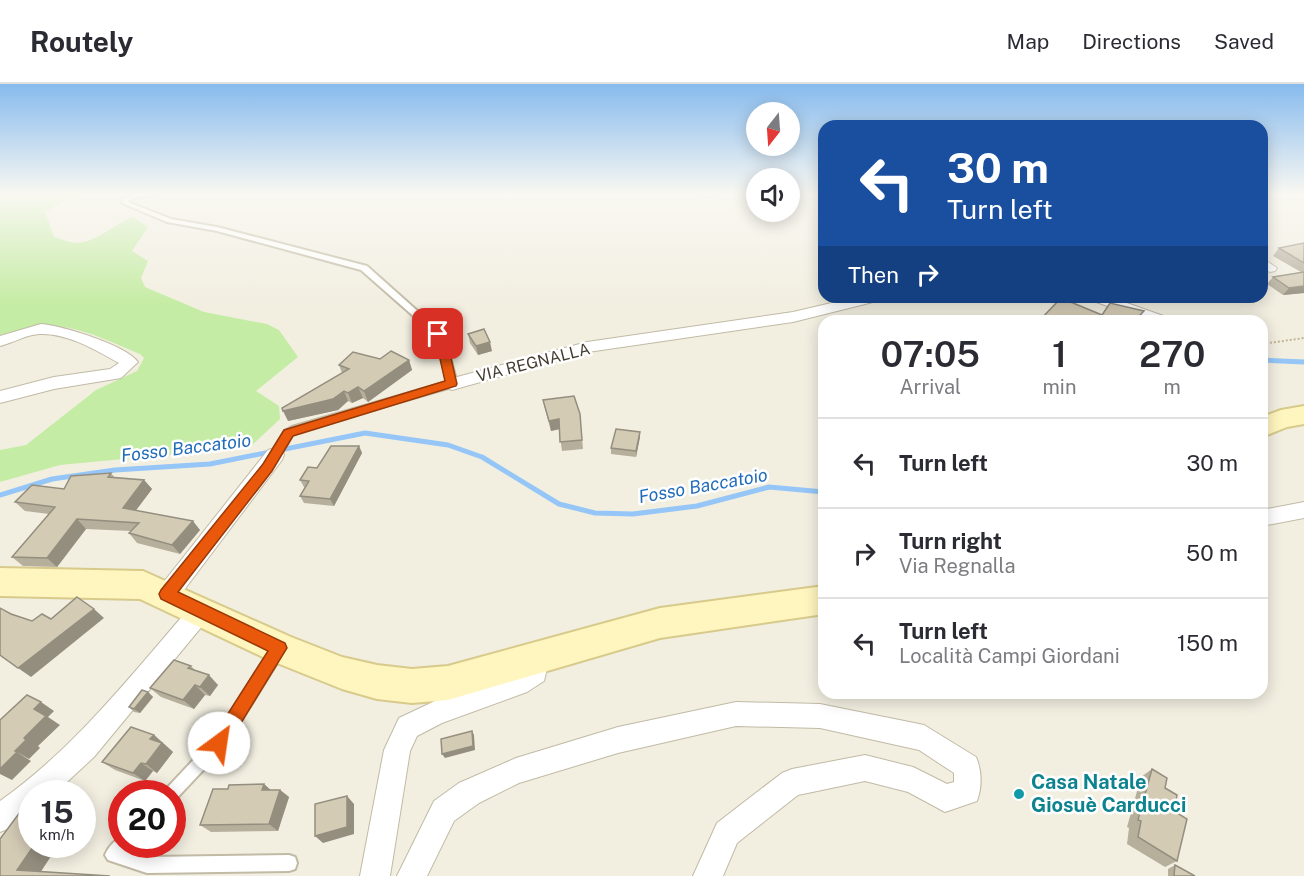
<!DOCTYPE html>
<meta charset="utf-8">
<style>
body{margin:0;font-family:"Public Sans",sans-serif;background:#f2f2f3;color:#2b2b33;height:100vh;display:flex;flex-direction:column;font-size:22px;white-space:nowrap}
*{box-sizing:border-box;margin:0}
p{font-size:20px;color:#7c7c81}
.icon{flex:none;width:33px;height:33px;fill:none;stroke:currentColor;stroke-width:2;stroke-linecap:round;stroke-linejoin:round}
.map{position:relative;flex:1;overflow:hidden}
.drawer{position:absolute;left:818px;top:231px;width:450px;height:384px;display:flex;flex-direction:column;background:#fff;border-radius:18px;box-shadow:0 3px 15px #0003}
.drawer>*{flex:none}
.banner{position:absolute;left:818px;top:36px;width:450px;height:183px;border-radius:18px;box-shadow:0 3px 15px #0003;background:#1a4fa0;color:#fff;overflow:hidden}
.needle{width:39px;rotate:197deg}
.fabs{position:absolute;left:746px;top:18px;display:grid;gap:12px}
.fabs a{display:grid;place-items:center;width:54px;height:54px;border-radius:50%;background:#fff;box-shadow:0 3px 15px #0003;font-size:30px}
.speed{position:absolute;left:18px;top:696px;display:flex;gap:12px;font-size:30px;font-weight:700;text-align:center}
.speed>*{display:grid;place-content:center;width:78px;height:78px;border-radius:50%;background:#fff;box-shadow:0 3px 15px #0003;line-height:1}
.speed small{font-size:15px;font-weight:400}
.speed .limit{border:9px solid #d22;background:#fff;color:#111}
.pin{position:absolute;display:grid;place-items:center;width:51px;height:51px;color:#fff;margin:-26px;border-radius:12px;box-shadow:0 3px 9px #0006}
.me{position:absolute;width:66px;margin:-33px;rotate:31deg;stroke-linejoin:round;filter:drop-shadow(0 0 4px #0008)}
.turn{display:flex;align-items:center;gap:21px;height:126px;padding:0 30px;font-size:27px}
.turn .icon{width:78px;height:78px;stroke-width:2.5}
.turn b{display:block;font-size:42px;line-height:51px}
.then{display:flex;align-items:center;height:57px;padding:0 30px;background:#0003;gap:12px;font-size:22px}
.eta{display:flex;justify-content:space-evenly;align-items:center;height:102px;text-align:center}
.eta b{font-size:36px;font-weight:600;line-height:42px}
ul{padding:0;list-style:none}
li{display:flex;align-items:center;gap:18px;height:90px;padding:0 30px;border-top:2px solid #e1e1e2}
li div{flex:1}
li b{display:block;font-size:22px}
li em{font-style:normal}
header{display:flex;align-items:center;gap:36px;box-sizing:border-box;height:84px;padding:0 30px;background:#fff;border-bottom:2px solid #e1e1e2}
header strong{font-size:28px}
nav{display:flex;gap:33px;margin-inline-start:auto;font-size:21px}
.map>svg:first-child{display:block}
.green{fill:#c5eca4}
.lines{fill:none;stroke-linecap:round;stroke-linejoin:round}
.stream-far1{stroke:#95c6f7;stroke-width:4}
.stream{stroke:#95c6f7;stroke-width:5}
.lane-casing{stroke:#c1baa5;stroke-width:4}
.street-casing{stroke:#c1baa5;stroke-width:2}
.secondary-casing{stroke:#d7ca8b;stroke-width:4}
.path{stroke:#c2b592;stroke-width:2;stroke-dasharray:2 2;stroke-linecap:butt}
.lane{fill:#fff;fill-rule:evenodd}
.street{fill:#fff;fill-rule:evenodd}
.secondary{fill:#fff5be;fill-rule:evenodd}
.wall{fill:#b6af9c}
.shaded-wall{fill:#948e7f}
.building{fill:#d4cbb5;stroke:#948e7f;stroke-width:1.5}
.route{fill:#ea580c;stroke:#983908;stroke-width:1.5}
.culture-dot{fill:#0f9aa8;stroke:#fff;stroke-width:2}
.labels{text-anchor:middle;stroke-width:5;stroke-linejoin:round;paint-order:stroke}
.street-label{font-size:16px;fill:#443e31;stroke:#fff}
.water-label{font-size:18px;font-style:italic;fill:#216cb9;stroke:#fff}
.near-culture-label{font-size:20px;font-weight:bold;fill:#0d838f;stroke:#fff;text-anchor:start}
</style>
<header>
<strong>Routely</strong>
<nav><a>Map</a><a>Directions</a><a>Saved</a></nav>
</header>
<div class="map">
<svg width="1304" height="792" viewBox="0 0 1304 792">
<rect width="100%" height="100%" fill="#f2efe1"/>
<path class="green" d="M0 109H78L45 128 54 153C61 155 70 159 77 159 97 158 114 140 133 133L148 143 132 167 148 177 141 194 145 203 204 228 267 240 279 246 298 273 256 307 279 322 280 335 250 363 60 381 0 398V366L26 361 96 306 137 287 144 274 140 270C92 250 51 227 0 254Z"/>
<g class="lines">
<path class="stream-far1" d="M1262 276H1268"/>
<g class="stream">
<path d="M1262 276 1304 278"/>
<path d="M0 411 52 395 115 386 210 380 365 349 448 361 482 373 559 420 595 429 633 430 697 422 769 403 824 408"/>
</g>
<defs>
<g id="lane">
<path d="M142 109H156L128 116V118L171 135 217 143 367 182 441 248 446 257 457 300 455 302 298 347 292 351 279 374H271L270 371 285 347 292 343 447 298 438 257 435 251 361 186 217 147 167 138 122 119 123 114Z"/>
<path d="M277 561 282 563 283 567 282 571 224 664 176 715 172 717V710H164L166 705 214 654 272 563Z"/>
<path d="M122 753V760H130L127 767 147 773 289 771 295 773 297 779 295 785 289 787 147 789 108 776 105 771C108 764 114 756 122 753Z"/>
</g>
<g id="street">
<path d="M1262 174 1277 184 1275 187 1270 188 1262 184Z"/>
<path d="M857 213H883L881 216 793 238 588 268 452 306 446 304 443 300 446 296 587 258 793 228Z"/>
<path d="M1089 213H1110L1169 234 1171 237H1148L1091 216Z"/>
<path d="M41 240C63 242 126 261 138 278L121 294 54 305 0 319V307L54 293 110 285 119 279C96 266 67 249 40 250 27 250 13 259 0 262V252Z"/>
<path d="M275 364 282 366 284 371 282 376 175 518 167 521 159 518 156 511 159 504 268 366Z"/>
<path d="M1304 418V434L1262 442V426Z"/>
<path d="M200 518 208 521 211 528 208 535 94 673 54 710H32V728L10 744 0 748V717C75 664 132 590 192 521Z"/>
<path d="M538 561 546 564 550 572 544 597 527 608 442 639 417 652 410 667 390 792H360L384 666 399 634 435 617 511 591 524 583 530 564Z"/>
<path d="M736 618 820 620 924 641 976 673C982 687 982 703 977 717L945 728 908 708 865 697 798 711 737 759 723 792H693L717 739 782 689 792 685 865 671 913 683 947 700 954 698V689L919 666 820 644 736 642 618 669 519 699 479 719 454 737 427 792H397L434 717 459 699 516 674 618 643Z"/>
</g>
<g id="secondary">
<path d="M1304 322V340L1287 343 1262 353V333L1281 326Z"/>
<path d="M0 484 143 487 291 553 342 573 377 581 412 585 448 582 660 524 824 502V530L660 554 448 616 412 619 377 615 342 605 267 575 140 515 0 512Z"/>
</g>
</defs>
<use href="#lane" class="lane-casing"/>
<use href="#street" class="street-casing"/>
<use href="#secondary" class="secondary-casing"/>
<g class="path">
<path d="M698 109 712 114 719 109"/>
<path d="M1262 260 1304 254"/>
</g>
<use href="#lane" class="lane"/>
<use href="#street" class="street"/>
<use href="#secondary" class="secondary"/>
</g>
<g class="wall">
<path d="M1304 159V209L1283 211 1267 200 1273 193 1301 188 1273 172 1279 164Z"/>
<path d="M468 250 492 267 478 271 470 259Z"/>
<path d="M380 275 409 276 412 286 368 318 363 314 352 319 348 317 338 326 288 337 342 289 339 281Z"/>
<path d="M543 316 580 330 583 365 562 367 559 345 551 347 545 325Z"/>
<path d="M640 348V353L636 373 611 370V364Z"/>
<path d="M359 362 362 369 334 422 304 419 300 412 305 403H304L300 396 317 384Z"/>
<path d="M111 389 115 394 144 396 152 405 136 426 200 446 180 470 137 459 129 449 131 447 86 445 57 483 23 482 12 473 49 430 25 427 15 418 64 405Z"/>
<path d="M191 582 196 587 218 601 210 612 205 611 194 625 161 613 150 604Z"/>
<path d="M148 608 153 613 140 629 134 628 129 623Z"/>
<path d="M154 651 173 668 157 689 153 687 145 697 115 686 102 678Z"/>
<path d="M1152 685 1165 704 1174 727 1177 777 1165 783 1127 760 1129 744 1127 743 1141 693Z"/>
<path d="M264 700 270 706H280L289 713 278 747 211 748 200 741 228 705Z"/>
<path d="M1175 781 1195 792H1168V785Z"/>
</g>
<g class="shaded-wall">
<path d="M1304 202V209L1283 211 1289 204Z"/>
<path d="M1144 227 1137 237H1134Z"/>
<path d="M490 258 492 267 478 271 476 262Z"/>
<path d="M409 276 412 286 368 318 364 307Z"/>
<path d="M358 303 363 314 352 319 348 309Z"/>
<path d="M344 307 348 317 338 326 288 337 283 327Z"/>
<path d="M559 335 560 345 551 347 549 337Z"/>
<path d="M640 348V353L636 373V367Z"/>
<path d="M359 362 362 369 334 422 330 415Z"/>
<path d="M144 396 152 405 131 433 123 424Z"/>
<path d="M77 435 86 445 57 483 47 474Z"/>
<path d="M193 437 200 446 180 470 172 461Z"/>
<path d="M94 525 104 534 31 593 18 584Z"/>
<path d="M209 591 218 601 210 612 200 603Z"/>
<path d="M195 601 205 611 194 625 183 616Z"/>
<path d="M148 608 153 613 140 629 134 625Z"/>
<path d="M41 618 54 627 48 633 60 641 38 662 40 664 29 675 15 667 24 654 34 625Z"/>
<path d="M472 647 474 651 475 666 445 674 442 670Z"/>
<path d="M154 651 173 668 157 689 146 680 150 655Z"/>
<path d="M17 668 31 677 12 696 0 690V685Z"/>
<path d="M141 679 153 687 145 697 133 689Z"/>
<path d="M264 700 273 708 262 706Z"/>
<path d="M280 706 289 713 278 747 269 740Z"/>
<path d="M347 712 354 720V750L323 759 315 752Z"/>
<path d="M82 718 87 720 82 726Z"/>
<path d="M35 760H59L38 792 17 786Z"/>
</g>
<g class="building">
<path d="M1304 159V179L1279 164Z"/>
<path d="M1304 188V202L1289 204 1273 193Z"/>
<path d="M1061 214 1102 231 1110 219 1144 227 1134 237H1039Z"/>
<path d="M484 245 490 258 476 262 468 250Z"/>
<path d="M391 267 409 276 364 307 358 303 348 309 344 307 333 315 283 327 282 324 349 285 339 281 353 268 380 275Z"/>
<path d="M574 312 580 330 582 356 560 358 559 335 549 337 543 316Z"/>
<path d="M616 345 640 348 636 367 611 364Z"/>
<path d="M331 362H359L330 415 300 412 309 397 300 396 308 383 317 384Z"/>
<path d="M111 389 108 393 144 396 123 424 193 437 172 461 129 449 139 439 77 435 47 474 12 473 55 423 15 418 32 401 64 405 71 392Z"/>
<path d="M77 513 94 525 18 584 0 571V524L11 530 32 537 42 530 51 535Z"/>
<path d="M174 576 191 582 188 584 209 591 200 603 195 601 183 616 150 604Z"/>
<path d="M142 606 148 608 134 625 129 623Z"/>
<path d="M27 611 41 618 34 625 46 632 24 654 26 656 15 667 17 668 0 685V636Z"/>
<path d="M131 643 154 651 150 655 162 659 146 680 141 679 133 689 102 678Z"/>
<path d="M472 647 473 662 442 670 441 655Z"/>
<path d="M1152 685 1167 694 1165 704 1177 711 1174 727 1187 735 1177 777 1138 753 1141 737 1138 736Z"/>
<path d="M264 700 262 706H280L269 740 200 741 213 705H228L229 701Z"/>
<path d="M38 704 65 710H34Z"/>
<path d="M32 712V760H35L17 786 110 792H0V755Z"/>
<path d="M347 712V743L315 752V720Z"/>
<path d="M1175 781 1195 792H1174Z"/>
</g>
<linearGradient id="sky" x2="0" y2="1"><stop stop-color="#87bbee"/><stop offset="0.5" stop-color="#f9f8f2"/><stop offset="1" stop-color="#f9f8f2" stop-opacity="0"/></linearGradient>
<rect width="1304" height="220" fill="url(#sky)"/>
<path class="route" d="M438 247 441 248 447 257 457 300 456 302 293 352 272 387 178 508 285 559 287 564 225 665 219 668 213 665 210 659 213 653 268 567 161 515 159 510 161 506 263 380 284 346 445 297 436 257 432 250Z"/>
<circle class="culture-dot" cx="1019" cy="710" r="6"/>
<g class="labels">
<g class="street-label">
<text transform="translate(533 278) rotate(-14)" y="6">VIA REGNALLA</text>
</g>
<g class="water-label">
<text transform="translate(186 364) rotate(-7)" y="6">Fosso Baccatoio</text>
<text transform="translate(703 402) rotate(-10)" y="6">Fosso Baccatoio</text>
</g>
<g class="near-culture-label">
<text x="1031" y="705">Casa Natale<tspan x="1031" dy="23">Giosuè Carducci</tspan></text>
</g>
</g>
</svg>
<div class="fabs">
<a><svg class="needle" viewBox="-14 -14 28 28"><path d="M0-13l5 13h-10z" fill="#e53935"/><path d="M0 13l5-13h-10z" fill="#7c7c81"/></svg></a>
<a><svg class="icon" aria-label="sound" viewBox="0 0 24 24"><path d="M4 9h4l5-4v14l-5-4H4zM17 9q2 3 0 6"/></svg></a>
</div>
<div class="speed"><div>15<small>km/h</small></div><div class="limit">20</div></div>
<div class="pin" style="left:438px;top:250px;background:#d93025"><svg class="icon" aria-label="arrive" viewBox="0 0 24 24"><path d="M6 21V4h12l-3 4 3 4H6"/></svg></div>
<svg class="me" style="left:219px;top:659px" viewBox="-20 -20 40 40"><circle r="19" fill="#fff"/><path d="M0-13L10 11 0 6-10 11z" fill="#ea580c"/></svg>
<div class="banner">
<div class="turn"><svg class="icon" aria-label="left" viewBox="0 0 24 24"><path d="M17 20v-9H6M10 6l-5 5 5 5"/></svg><div><b>30 m</b>Turn left</div></div>
<div class="then">Then<svg class="icon" aria-label="right" viewBox="0 0 24 24"><path d="M7 20v-9h11M14 6l5 5-5 5"/></svg></div>
</div>
<section class="drawer">
<div class="eta">
<div><b>07:05</b><p>Arrival</p></div>
<div><b>1</b><p>min</p></div>
<div><b>270</b><p>m</p></div>
</div>
<ul>
<li><svg class="icon" aria-label="left" viewBox="0 0 24 24"><path d="M17 20v-9H6M10 6l-5 5 5 5"/></svg><div><b>Turn left</b></div><em>30 m</em></li>
<li><svg class="icon" aria-label="right" viewBox="0 0 24 24"><path d="M7 20v-9h11M14 6l5 5-5 5"/></svg><div><b>Turn right</b><p>Via Regnalla</p></div><em>50 m</em></li>
<li><svg class="icon" aria-label="left" viewBox="0 0 24 24"><path d="M17 20v-9H6M10 6l-5 5 5 5"/></svg><div><b>Turn left</b><p>Località Campi Giordani</p></div><em>150 m</em></li>
</ul>
</section>
</div>
